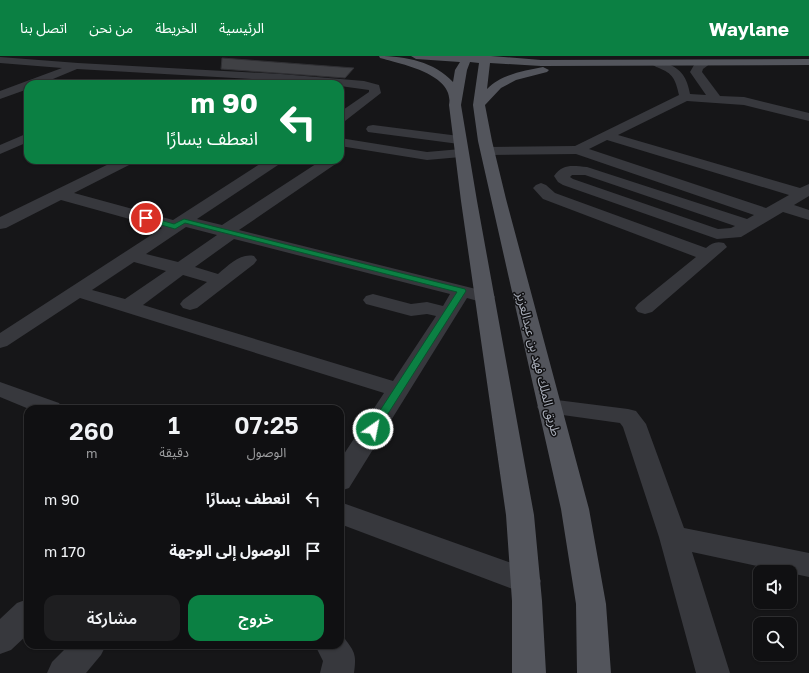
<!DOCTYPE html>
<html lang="ar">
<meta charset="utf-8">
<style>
body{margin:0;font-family:"Golos Text","Noto Sans Arabic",sans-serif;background:#1e1e20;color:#f1f3f6;direction:rtl;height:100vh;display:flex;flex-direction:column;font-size:15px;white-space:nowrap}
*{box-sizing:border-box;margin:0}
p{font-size:13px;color:#9c9d9f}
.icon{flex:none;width:22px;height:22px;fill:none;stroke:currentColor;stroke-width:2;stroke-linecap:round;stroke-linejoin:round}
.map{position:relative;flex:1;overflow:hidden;direction:ltr}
.details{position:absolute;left:24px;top:349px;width:320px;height:244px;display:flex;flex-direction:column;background:#101012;border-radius:12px;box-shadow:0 1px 3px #0004,0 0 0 1px #303032;direction:rtl}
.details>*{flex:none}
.top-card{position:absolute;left:24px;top:24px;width:320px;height:84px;border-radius:12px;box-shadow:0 1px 3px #0004,0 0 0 1px #303032;direction:rtl;background:#0b8043;color:#fff;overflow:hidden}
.controls{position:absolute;left:753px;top:509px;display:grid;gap:8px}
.controls a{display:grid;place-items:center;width:44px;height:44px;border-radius:8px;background:#101012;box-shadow:0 1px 3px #0004,0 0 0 1px #303032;font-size:20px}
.pin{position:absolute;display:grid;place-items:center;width:34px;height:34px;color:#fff;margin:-17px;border:2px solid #fff;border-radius:50%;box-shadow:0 1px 4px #0007}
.me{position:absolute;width:44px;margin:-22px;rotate:33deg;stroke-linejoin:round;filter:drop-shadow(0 0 3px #0008)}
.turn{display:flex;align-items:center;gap:14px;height:84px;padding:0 20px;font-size:18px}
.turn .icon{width:52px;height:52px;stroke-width:2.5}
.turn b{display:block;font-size:28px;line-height:34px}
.eta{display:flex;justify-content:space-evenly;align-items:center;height:68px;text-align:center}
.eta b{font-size:24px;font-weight:600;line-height:28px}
.button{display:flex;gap:8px;margin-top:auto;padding:8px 20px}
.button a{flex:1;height:46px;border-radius:12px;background:#0b8043;color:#fff;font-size:16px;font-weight:600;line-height:46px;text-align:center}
.button a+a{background:#1e1e20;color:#f1f3f6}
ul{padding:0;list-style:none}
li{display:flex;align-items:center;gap:12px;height:52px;padding:0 20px}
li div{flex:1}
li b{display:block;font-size:15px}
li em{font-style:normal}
header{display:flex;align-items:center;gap:24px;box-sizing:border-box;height:56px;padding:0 20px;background:#0b8043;color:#fff}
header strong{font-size:19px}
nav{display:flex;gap:22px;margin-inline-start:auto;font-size:14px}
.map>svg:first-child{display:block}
.building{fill:#404145;stroke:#303034}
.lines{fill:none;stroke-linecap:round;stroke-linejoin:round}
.minor{fill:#37383d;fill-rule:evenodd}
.major{fill:#53555c;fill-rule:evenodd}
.route{fill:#0b8043;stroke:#07532c}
.labels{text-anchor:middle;stroke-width:3;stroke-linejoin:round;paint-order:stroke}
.street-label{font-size:13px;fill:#a8adb8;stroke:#111113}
</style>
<header>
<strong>Waylane</strong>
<nav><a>الرئيسية</a><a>الخريطة</a><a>من نحن</a><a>اتصل بنا</a></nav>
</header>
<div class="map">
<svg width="809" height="617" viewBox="0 0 809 617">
<rect width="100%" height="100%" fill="#161618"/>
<path class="building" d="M222 2 354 12 345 22 221 13Z"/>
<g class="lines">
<g class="minor">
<path d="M0 1 78 7 281 18 364 25 379 29 381 37 345 65 340 66V56L369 36V34L340 30V28H317L283 25 278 28H264L269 24 77 13 41 28H28V33L0 43V35L62 12 0 7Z"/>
<path d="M706 4 711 7 703 13 702 16 720 40 744 41 809 57V65L744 49 687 45 618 79 800 132 809 128V140L794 149 809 154V164L783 156 741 181 717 183 563 129 558 126 554 120C563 107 573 110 587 111L747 163 754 159 576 98 488 99 483 98 481 95 483 92 488 91 575 90 679 39C676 26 674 18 661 13 657 11 655 11 652 8L654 6C659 5 662 6 666 7 682 13 687 22 690 38L706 39 690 16 694 9ZM607 84 789 139 766 152 589 93ZM572 119H585L735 170 731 172 718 173 573 123 570 121Z"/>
<path d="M373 69 459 80 464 81 466 84 464 87 459 88 368 76 366 73 368 70Z"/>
<path d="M28 77V86L0 98V89Z"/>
<path d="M340 82 427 96 461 93 466 94 468 97 466 100 461 101 427 104 340 90Z"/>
<path d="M117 104H135L133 107 74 137 173 164 266 104H283L281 107 197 163 222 169 322 104H339L337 107 239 174 492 237 495 241 492 245 485 247 467 242 349 432 340 435V404L384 337 80 242 7 290 0 292V277L162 172 61 144 6 172 0 173V161ZM186 171 217 179 178 206 146 198ZM234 183 450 238 443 250 427 246 411 248 373 238 366 240 363 244 366 248 411 260 427 258 436 260 393 325 143 249 183 219 207 226 183 244 180 248 183 252 190 254 197 252 254 208 257 204 254 200C240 197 229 209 218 218L195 211ZM134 206 166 215 125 243 92 234Z"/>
<path d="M541 127 546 129 555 137 706 192C712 187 716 185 724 187L727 191 652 256 645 258 638 256 635 252 638 248 696 201 543 143 533 132 536 129Z"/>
<path d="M0 326 59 347 63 353H29L0 341Z"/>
<path d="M549 343 628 353 636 355 646 368 684 472 809 497V521L692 496 730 617H696L659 481 623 371 620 367 541 356 537 351 541 346Z"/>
<path d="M340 446 537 516 541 525 537 534 526 538 340 468Z"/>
<path d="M28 543V578L11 594 0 598V563L17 547Z"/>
<path d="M340 578 342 579C354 595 357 597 354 617H320L323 605 315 589H340Z"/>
<path d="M69 589H106L101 599 86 617H47L52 606Z"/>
</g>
<path class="major" d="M379 0C405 0 435 6 453 26L455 14 460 6 416 3 411 0H491L541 4 809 3V9L541 10 490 7 487 33C501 18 524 15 543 11L549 14 547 16 516 24 501 32 485 49 492 85 506 143 589 453 606 548 611 617H577L576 548 561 453 478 85 473 49 479 7 470 6 467 14 461 49 477 145 534 459 542 545 546 617H512V545L506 459 461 145 449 49C455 18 401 8 380 2Z"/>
</g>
<path class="route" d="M146 160 174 168 184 163 465 233 466 235 377 375 373 376 368 373 457 236 185 167 175 173 144 164 143 162Z"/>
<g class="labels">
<g class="street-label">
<text transform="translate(539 308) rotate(76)" y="5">طريق الملك فهد بن عبدالعزيز</text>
</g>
</g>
</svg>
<div class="controls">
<a><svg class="icon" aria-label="sound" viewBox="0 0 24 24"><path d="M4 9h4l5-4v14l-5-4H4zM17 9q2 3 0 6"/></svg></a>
<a><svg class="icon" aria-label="search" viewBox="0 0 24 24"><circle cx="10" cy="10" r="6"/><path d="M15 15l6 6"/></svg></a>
</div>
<div class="pin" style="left:146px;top:162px;background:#d93025"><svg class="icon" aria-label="arrive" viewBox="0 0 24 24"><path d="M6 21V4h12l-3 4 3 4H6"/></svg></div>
<svg class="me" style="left:373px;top:373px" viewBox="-20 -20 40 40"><circle r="17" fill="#0b8043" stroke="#fff" stroke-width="3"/><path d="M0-11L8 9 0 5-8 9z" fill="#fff"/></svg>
<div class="top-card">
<div class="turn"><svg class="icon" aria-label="left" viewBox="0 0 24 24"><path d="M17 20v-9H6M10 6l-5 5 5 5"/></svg><div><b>90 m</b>انعطف يسارًا</div></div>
</div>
<section class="details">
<div class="eta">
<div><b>07:25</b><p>الوصول</p></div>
<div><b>1</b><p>دقيقة</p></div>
<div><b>260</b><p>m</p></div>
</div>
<ul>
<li><svg class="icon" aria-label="left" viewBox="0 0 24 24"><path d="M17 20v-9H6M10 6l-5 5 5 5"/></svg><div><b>انعطف يسارًا</b></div><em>90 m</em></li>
<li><svg class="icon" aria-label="arrive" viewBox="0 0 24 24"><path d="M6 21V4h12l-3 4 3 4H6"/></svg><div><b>الوصول إلى الوجهة</b></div><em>170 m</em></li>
</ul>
<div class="button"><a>خروج</a><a>مشاركة</a></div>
</section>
</div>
